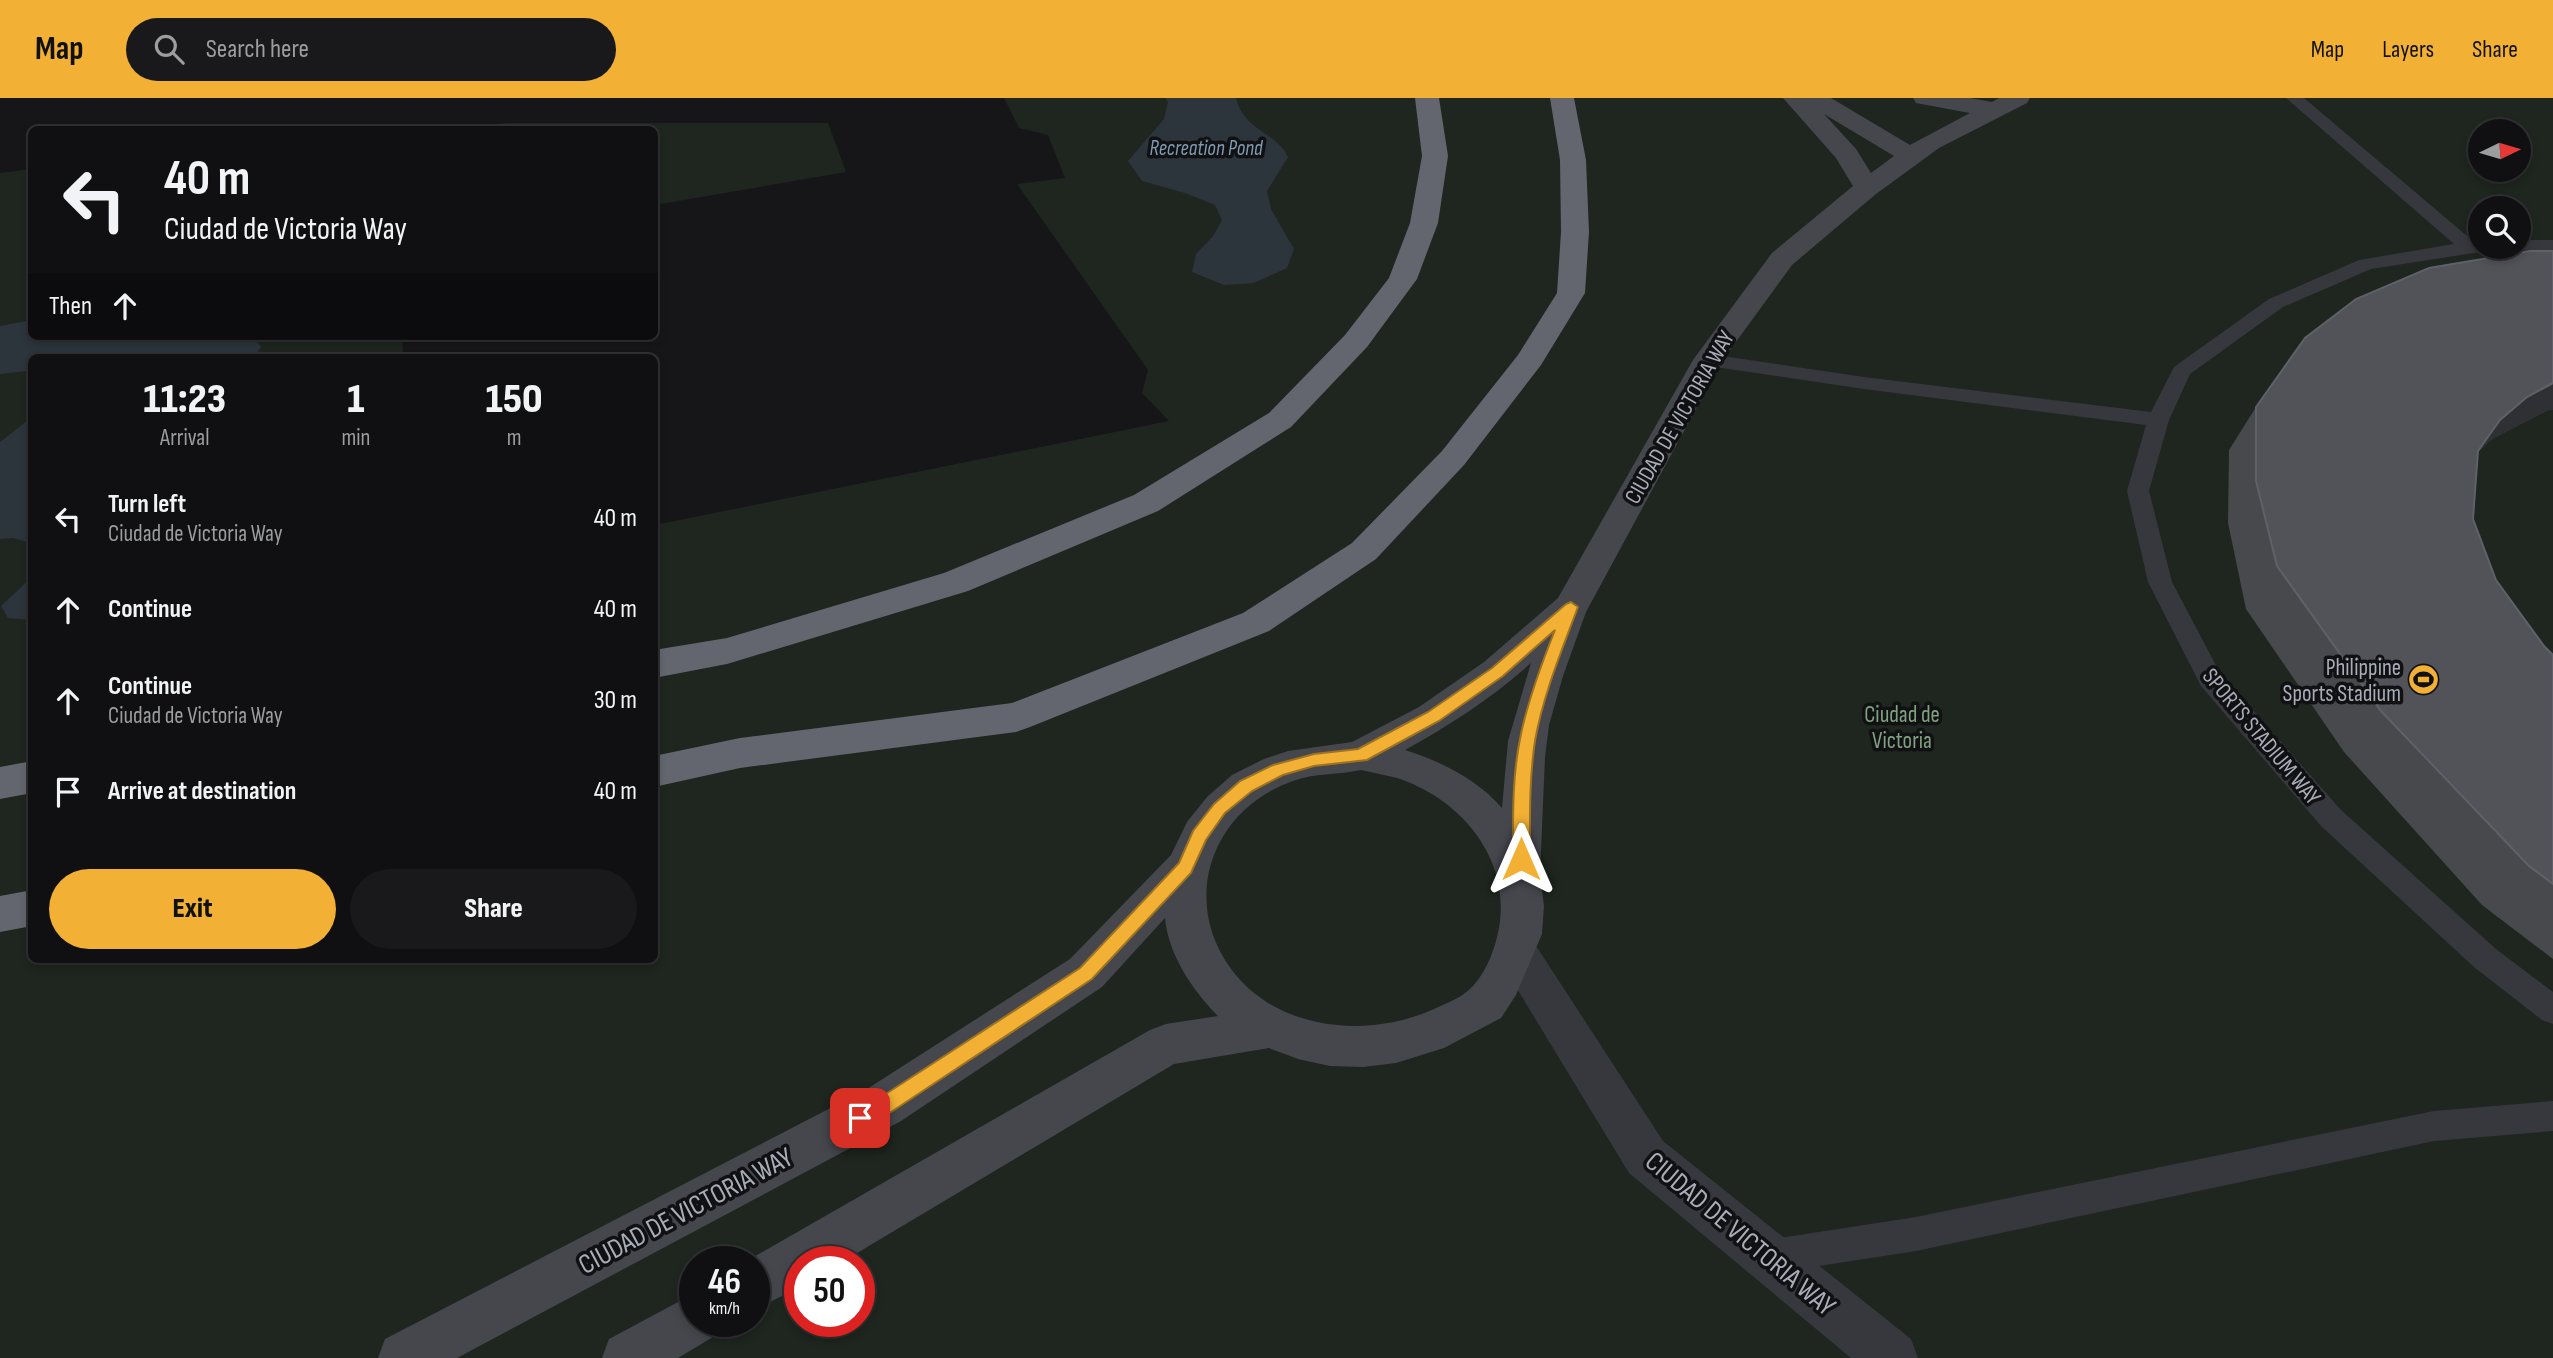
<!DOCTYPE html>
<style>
body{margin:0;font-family:"Sofia Sans Condensed",sans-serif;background:#19191b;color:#f1f3f6;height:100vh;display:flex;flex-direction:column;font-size:26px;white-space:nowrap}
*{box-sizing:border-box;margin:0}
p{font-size:23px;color:#9c9d9f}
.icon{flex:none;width:38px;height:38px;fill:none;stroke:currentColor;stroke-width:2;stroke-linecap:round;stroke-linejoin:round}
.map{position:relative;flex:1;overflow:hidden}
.panel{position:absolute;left:28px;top:256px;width:630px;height:609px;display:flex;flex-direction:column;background:#101012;border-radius:10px;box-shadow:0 4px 10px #0003,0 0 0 2px #303032}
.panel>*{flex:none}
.hud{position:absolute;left:28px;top:28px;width:630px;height:214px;border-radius:10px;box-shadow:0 4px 10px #0003,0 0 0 2px #303032;background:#101012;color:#f1f3f6;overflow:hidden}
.needle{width:46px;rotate:85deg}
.tools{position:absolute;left:2468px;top:21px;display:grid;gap:14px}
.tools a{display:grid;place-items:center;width:63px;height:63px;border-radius:50%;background:#101012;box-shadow:0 4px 10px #0003,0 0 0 2px #303032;font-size:35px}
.speed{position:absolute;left:679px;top:1148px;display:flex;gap:14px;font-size:35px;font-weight:700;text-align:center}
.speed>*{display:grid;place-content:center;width:91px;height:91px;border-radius:50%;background:#101012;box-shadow:0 4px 10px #0003,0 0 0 2px #303032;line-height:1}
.speed small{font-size:18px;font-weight:400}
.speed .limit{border:10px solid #d22;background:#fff;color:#111}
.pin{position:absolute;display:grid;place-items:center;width:60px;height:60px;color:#fff;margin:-30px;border-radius:14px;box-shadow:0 4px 10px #0006}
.me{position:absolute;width:77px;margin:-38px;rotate:0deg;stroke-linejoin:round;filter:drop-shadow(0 0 5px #0008)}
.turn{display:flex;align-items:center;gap:24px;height:147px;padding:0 21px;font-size:32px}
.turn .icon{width:91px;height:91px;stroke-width:2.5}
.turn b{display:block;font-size:49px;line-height:60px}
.then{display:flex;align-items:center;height:66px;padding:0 21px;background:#0003;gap:14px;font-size:26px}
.eta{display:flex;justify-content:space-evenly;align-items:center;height:119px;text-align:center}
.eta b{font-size:42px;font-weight:800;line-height:49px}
.primary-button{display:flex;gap:14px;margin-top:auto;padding:14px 21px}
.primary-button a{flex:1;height:80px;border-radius:42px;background:#f2b134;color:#111;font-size:28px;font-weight:800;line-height:80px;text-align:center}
.primary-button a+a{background:#19191b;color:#f1f3f6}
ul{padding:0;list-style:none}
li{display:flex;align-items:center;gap:21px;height:91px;padding:0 21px}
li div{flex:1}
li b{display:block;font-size:26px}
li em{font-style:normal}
header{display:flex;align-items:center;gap:42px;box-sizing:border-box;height:98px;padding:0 35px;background:#f2b134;color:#111}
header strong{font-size:33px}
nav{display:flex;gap:38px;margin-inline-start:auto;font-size:24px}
.search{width:490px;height:63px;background:#19191b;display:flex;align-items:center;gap:18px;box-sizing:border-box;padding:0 24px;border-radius:38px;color:#9c9d9f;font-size:26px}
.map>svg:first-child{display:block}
.green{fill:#1e261f;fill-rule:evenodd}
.water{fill:#2c353c}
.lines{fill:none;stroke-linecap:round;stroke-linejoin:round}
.lane{fill:#37383d;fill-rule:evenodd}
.street{fill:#37383d;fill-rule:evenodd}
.secondary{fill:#45474d;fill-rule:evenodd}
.highway{fill:#63666e;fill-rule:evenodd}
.wall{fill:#47494d}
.shaded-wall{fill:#2f3033}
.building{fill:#525359;stroke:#5f6168;stroke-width:2}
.route{fill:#f2b134;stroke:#9d7322;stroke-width:2}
.labels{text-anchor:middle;stroke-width:7;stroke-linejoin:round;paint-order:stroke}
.far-water-label{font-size:21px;font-style:italic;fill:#7f9bb3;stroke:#111113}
.street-label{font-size:23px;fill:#a8adb8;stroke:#111113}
.poi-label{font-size:23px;fill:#a8adb8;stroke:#111113;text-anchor:end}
.park-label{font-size:23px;fill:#7fa381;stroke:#111113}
.near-street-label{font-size:28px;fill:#a8adb8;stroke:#111113}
</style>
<header>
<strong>Map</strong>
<div class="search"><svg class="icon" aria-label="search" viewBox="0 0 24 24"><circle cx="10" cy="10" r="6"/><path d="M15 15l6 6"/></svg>Search here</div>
<nav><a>Map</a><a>Layers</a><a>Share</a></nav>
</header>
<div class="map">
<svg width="2553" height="1260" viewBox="0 0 2553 1260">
<rect width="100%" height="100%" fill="#161618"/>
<g class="green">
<path d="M1004 0H2553V1260H0V75L31 71 32 238H402L403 259H32V861H654L655 427 1169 323 1142 295 1148 272 1017 86 1065 80 1048 37 1019 30ZM2480 33H2518V72H2480ZM2480 110H2518V149H2480ZM695 1164H754V1223H695ZM800 1164H859V1223H800Z"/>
<path d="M507 25H828L846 74 655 107 654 32 451 31Z"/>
</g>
<g class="water">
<path d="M1165 0H1236C1244 33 1275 33 1288 59L1267 93 1271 111 1294 151 1287 170 1254 185 1224 187 1192 174 1196 156 1213 138 1222 122 1215 107 1185 95 1142 83 1128 63 1164 21 1168 4Z"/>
<path d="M31 222 32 238H253L261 249 254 259H32L31 277 27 273 0 276V228Z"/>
<path d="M31 320V445L13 440 0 441V344Z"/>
<path d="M31 480V522L8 520 1 508Z"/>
</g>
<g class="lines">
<g class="lane">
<path d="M2286 0H2304L2473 143 2480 142V149H2489L2480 154 2371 171 2283 209 2190 276 2169 322 2149 393 2172 484 2220 575 2341 712 2496 851 2553 894V926L2542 922 2474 869 2321 728 2201 588 2148 484 2127 393 2146 327 1864 291 1708 268 1701 266 1698 262 1701 258 1708 256 1864 279 2151 314 2174 269 2269 201 2359 162 2454 146Z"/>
<path d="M2518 142H2553V154L2511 152 2509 149H2518Z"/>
<path d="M2553 1003V1033L2434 1043 1916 1153 1767 1176 1755 1171 1750 1159 1755 1147 1767 1142 1916 1119 2434 1013Z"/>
</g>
<path class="street" d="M1516 834 1531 840 1663 1043 1911 1241 1918 1260H1851L1629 1075 1494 853 1501 840Z"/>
<g class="secondary">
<path d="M1783 0H1831L1910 47 1970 15 1916 5 1913 0H1970L1992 4 1999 0H2030L2027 5 1939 50 1876 96 1792 167 1722 263 1586 514 1563 578 1549 627 1545 659 1540 777 1544 808 1542 836 1516 897 1501 920 1444 950 1396 965 1363 969 1330 968 1298 961 1269 950 1174 966 842 1164H800V1189L754 1212V1164H745L1150 932 1166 926 1218 918C1193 893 1168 856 1165 820L1102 889 901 1023 457 1260H378L385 1241 867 991 1070 861 1171 757 1187 724 1207 699 1232 677 1264 661 1288 653 1352 644 1419 609 1484 564 1558 500 1693 262 1772 155 1853 88 1836 60ZM1824 16 1894 58 1871 75 1856 51ZM1531 565 1508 643 1502 710C1477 681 1440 663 1405 652 1450 627 1492 600 1531 565ZM1361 672C1373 675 1386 677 1397 680 1459 700 1508 757 1500 823 1497 846 1488 873 1471 890 1461 900 1447 905 1434 911 1368 941 1277 933 1231 871 1180 801 1212 711 1293 683 1314 675 1339 677 1361 672Z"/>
<path d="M695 1195V1223H720L713 1239 678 1260H602L609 1241Z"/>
</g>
<g class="highway">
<path d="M1415 0H1439L1448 58 1438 125 1417 181 1367 249 1291 329 1158 413 968 493 727 566 654 580V552L727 540 944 475 1134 397 1269 315 1345 237 1389 180 1410 125 1422 58Z"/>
<path d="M1550 0H1574L1586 62 1589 134 1585 195 1541 267 1464 367 1376 461 1269 533 1030 629 1016 634 740 670 654 689V658L740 640 1012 605 1243 515 1352 445 1442 353 1518 257 1557 195 1561 134 1560 62Z"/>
<path d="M32 663V695L0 701V669Z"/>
<path d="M32 792V828L0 834V798Z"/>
</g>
</g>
<path class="wall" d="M2553 153V312H2548L2492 341 2478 354 2473 421 2496 482 2544 548 2553 557V861L2482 807 2344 654 2246 511 2228 425 2229 352 2256 309Z"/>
<path class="shaded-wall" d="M2553 285V312H2548L2492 341 2466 365 2500 322 2527 299Z"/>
<path class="building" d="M2530 153H2553V285L2527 299 2500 322 2478 353 2473 421 2496 482 2544 548 2553 557V786L2529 768 2381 613 2277 468 2256 383V309L2305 240 2356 201 2429 170Z"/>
<path class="route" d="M1571 504 1578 509C1562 552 1543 597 1535 643 1529 682 1530 722 1530 761L1528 766H1515L1513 761C1513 721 1512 680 1520 641 1527 604 1541 567 1555 532L1503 578 1439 623 1367 662 1314 668 1283 677 1252 693 1225 715 1215 729 1206 742 1191 775 1092 881 891 1014 860 1029 854 1026 851 1020 854 1013 878 1001 1080 870 1179 765 1193 733 1203 720 1214 706 1240 683 1273 667 1314 656 1358 651 1428 614 1492 570 1566 506Z"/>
<defs>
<symbol id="stadium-disc" viewBox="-11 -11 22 22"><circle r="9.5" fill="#f2b134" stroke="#111113"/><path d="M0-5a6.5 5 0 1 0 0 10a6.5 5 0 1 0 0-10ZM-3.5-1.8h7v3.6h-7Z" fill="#111"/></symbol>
</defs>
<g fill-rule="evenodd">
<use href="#stadium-disc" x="2406" y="564" width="35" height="35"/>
</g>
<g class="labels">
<g class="far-water-label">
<text x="1206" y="57">Recreation Pond</text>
</g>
<g class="street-label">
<text transform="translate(1679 319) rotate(-60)" y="8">CIUDAD DE VICTORIA WAY</text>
<text transform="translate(2262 638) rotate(50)" y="8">SPORTS STADIUM WAY</text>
</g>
<g class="poi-label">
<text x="2401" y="577">Philippine<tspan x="2401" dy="26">Sports Stadium</tspan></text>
</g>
<g class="park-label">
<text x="1902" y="624">Ciudad de<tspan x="1902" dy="26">Victoria</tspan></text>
</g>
<g class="near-street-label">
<text transform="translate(685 1112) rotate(-28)" y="10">CIUDAD DE VICTORIA WAY</text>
<text transform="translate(1741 1135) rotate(40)" y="10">CIUDAD DE VICTORIA WAY</text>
</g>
</g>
</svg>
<div class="tools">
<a><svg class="needle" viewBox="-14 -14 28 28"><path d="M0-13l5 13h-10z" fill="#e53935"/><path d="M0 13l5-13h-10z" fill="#9c9d9f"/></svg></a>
<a><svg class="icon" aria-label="search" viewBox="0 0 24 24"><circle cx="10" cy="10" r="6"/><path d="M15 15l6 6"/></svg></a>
</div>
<div class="speed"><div>46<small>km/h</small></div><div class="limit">50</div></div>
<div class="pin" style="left:860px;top:1020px;background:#d93025"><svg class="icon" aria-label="arrive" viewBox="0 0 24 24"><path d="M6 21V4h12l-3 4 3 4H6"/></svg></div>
<svg class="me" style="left:1521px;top:761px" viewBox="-20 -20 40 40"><path d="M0-17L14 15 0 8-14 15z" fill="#f2b134" stroke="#fff" stroke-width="4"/></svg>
<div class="hud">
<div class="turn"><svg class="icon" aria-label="left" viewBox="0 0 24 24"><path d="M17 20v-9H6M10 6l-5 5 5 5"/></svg><div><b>40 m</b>Ciudad de Victoria Way</div></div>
<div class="then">Then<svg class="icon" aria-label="ahead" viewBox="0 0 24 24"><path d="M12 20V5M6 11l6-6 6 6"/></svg></div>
</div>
<section class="panel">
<div class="eta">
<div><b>11:23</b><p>Arrival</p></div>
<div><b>1</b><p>min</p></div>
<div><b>150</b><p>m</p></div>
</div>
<ul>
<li><svg class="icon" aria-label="left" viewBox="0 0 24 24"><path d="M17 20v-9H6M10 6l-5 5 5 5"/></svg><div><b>Turn left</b><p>Ciudad de Victoria Way</p></div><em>40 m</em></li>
<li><svg class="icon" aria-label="ahead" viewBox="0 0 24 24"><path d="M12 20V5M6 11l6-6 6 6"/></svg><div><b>Continue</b></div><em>40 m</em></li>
<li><svg class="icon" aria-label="ahead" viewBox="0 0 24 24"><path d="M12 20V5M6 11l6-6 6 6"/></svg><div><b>Continue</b><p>Ciudad de Victoria Way</p></div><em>30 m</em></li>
<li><svg class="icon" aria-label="arrive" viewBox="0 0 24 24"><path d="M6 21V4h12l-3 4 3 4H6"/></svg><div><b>Arrive at destination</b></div><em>40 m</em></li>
</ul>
<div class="primary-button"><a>Exit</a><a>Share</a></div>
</section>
</div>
